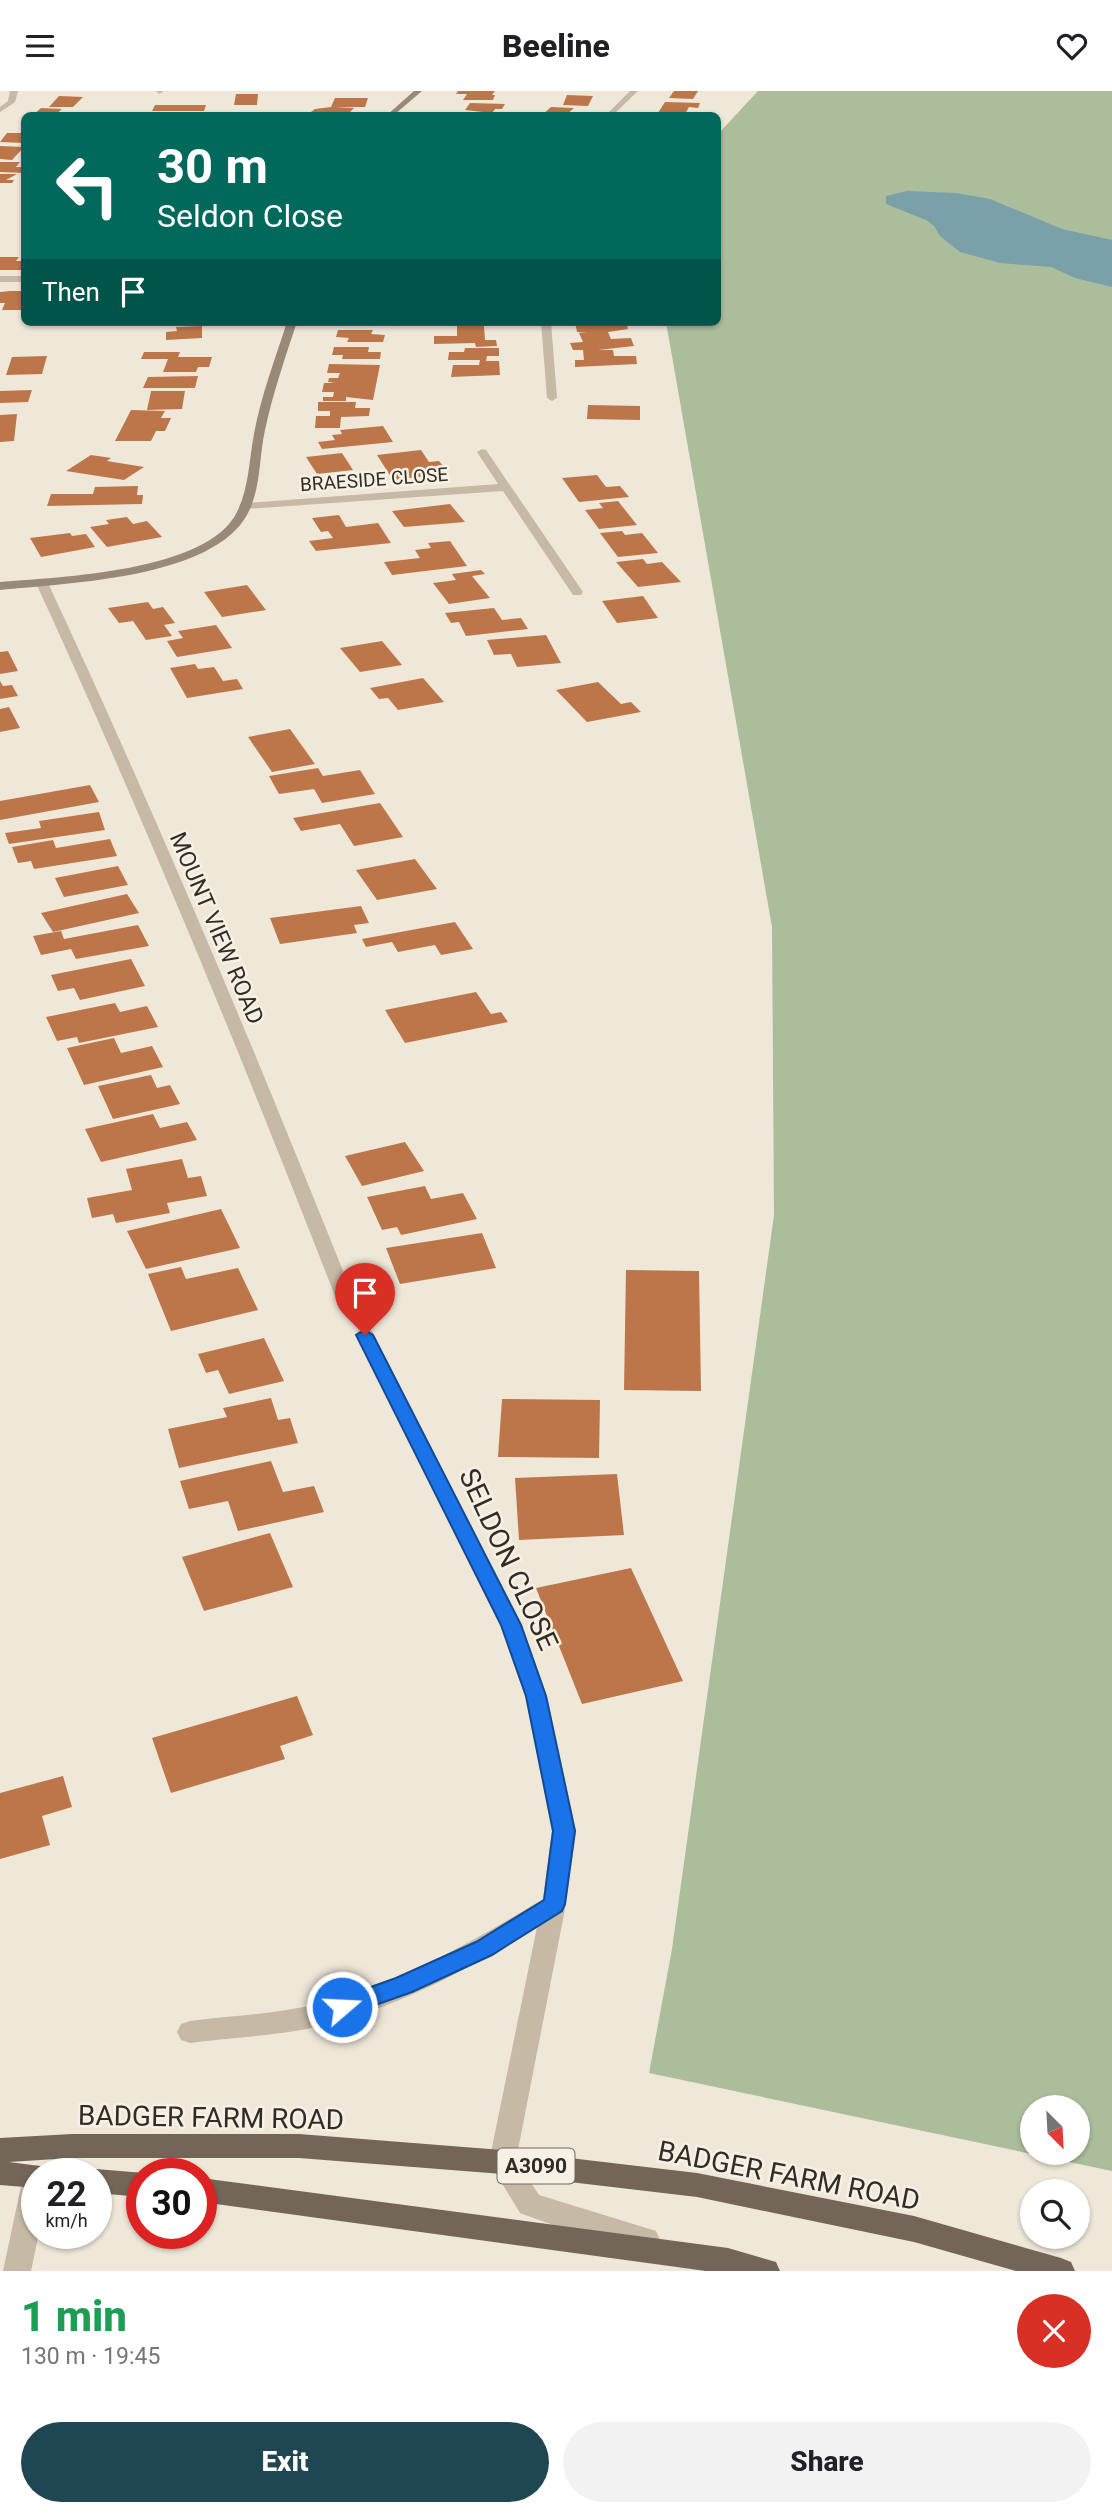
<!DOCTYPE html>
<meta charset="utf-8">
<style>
body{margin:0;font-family:Roboto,sans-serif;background:#f2f2f2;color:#202124;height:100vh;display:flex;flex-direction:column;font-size:26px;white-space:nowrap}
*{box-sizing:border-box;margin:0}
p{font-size:23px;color:#757577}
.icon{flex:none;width:38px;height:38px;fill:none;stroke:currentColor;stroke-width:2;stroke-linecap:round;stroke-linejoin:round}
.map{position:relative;height:2180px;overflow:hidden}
.details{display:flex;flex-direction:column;background:#fff;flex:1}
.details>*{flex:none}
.guide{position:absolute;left:21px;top:21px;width:700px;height:214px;border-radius:10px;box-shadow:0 2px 5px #0004;background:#00695c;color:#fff;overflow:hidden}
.needle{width:46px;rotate:156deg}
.fabs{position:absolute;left:1020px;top:2004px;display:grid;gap:14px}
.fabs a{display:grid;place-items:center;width:70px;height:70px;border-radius:50%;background:#fff;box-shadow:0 2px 5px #0004;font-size:35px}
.speed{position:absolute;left:21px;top:2067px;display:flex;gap:14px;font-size:35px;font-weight:700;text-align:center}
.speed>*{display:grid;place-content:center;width:91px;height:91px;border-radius:50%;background:#fff;box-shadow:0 2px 5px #0004;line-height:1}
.speed small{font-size:18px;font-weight:400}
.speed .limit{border:10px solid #d22;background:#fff;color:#111}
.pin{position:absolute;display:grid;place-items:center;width:60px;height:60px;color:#fff;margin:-72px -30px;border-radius:50% 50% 50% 0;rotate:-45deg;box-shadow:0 0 7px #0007}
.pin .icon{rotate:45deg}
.me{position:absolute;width:77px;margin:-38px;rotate:71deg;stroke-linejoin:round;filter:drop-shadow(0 0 5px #0008)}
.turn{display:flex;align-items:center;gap:24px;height:147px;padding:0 21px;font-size:32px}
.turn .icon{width:91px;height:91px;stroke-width:2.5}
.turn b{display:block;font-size:49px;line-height:60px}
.then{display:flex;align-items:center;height:66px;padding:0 21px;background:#0003;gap:14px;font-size:26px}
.round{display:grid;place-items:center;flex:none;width:74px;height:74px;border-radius:37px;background:#f2f2f2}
.headline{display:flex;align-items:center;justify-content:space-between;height:119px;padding:0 21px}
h1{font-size:42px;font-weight:800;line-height:52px;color:#1e9e55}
.cta{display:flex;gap:14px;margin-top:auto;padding:14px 21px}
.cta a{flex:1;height:80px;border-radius:42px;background:#1f4751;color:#fff;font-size:28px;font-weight:800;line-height:80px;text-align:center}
.cta a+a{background:#f2f2f2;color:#202124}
header{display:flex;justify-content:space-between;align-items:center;height:91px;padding:0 21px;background:#fff;font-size:32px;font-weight:800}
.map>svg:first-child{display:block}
.green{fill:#acbd9b;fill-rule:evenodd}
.water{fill:#7aa1aa}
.building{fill:#bd764a}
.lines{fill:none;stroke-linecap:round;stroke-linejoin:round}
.street{fill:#c6b9a6;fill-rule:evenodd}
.secondary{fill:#998978;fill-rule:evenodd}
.primary{fill:#746559;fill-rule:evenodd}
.route{fill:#1a73e8;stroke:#114b97;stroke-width:2}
.labels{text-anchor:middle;stroke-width:5;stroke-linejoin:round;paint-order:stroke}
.far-street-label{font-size:19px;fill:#332c26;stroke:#f7f1e5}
.shield{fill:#f7f1e5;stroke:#6e675f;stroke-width:2}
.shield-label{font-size:21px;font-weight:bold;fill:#332c26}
.street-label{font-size:23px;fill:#332c26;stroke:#f7f1e5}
.near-street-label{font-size:28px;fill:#332c26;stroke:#f7f1e5}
</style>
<header><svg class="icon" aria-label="menu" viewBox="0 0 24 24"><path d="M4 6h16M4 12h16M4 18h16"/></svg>Beeline<svg class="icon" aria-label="heart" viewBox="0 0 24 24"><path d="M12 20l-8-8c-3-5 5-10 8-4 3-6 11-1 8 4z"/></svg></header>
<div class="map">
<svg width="1112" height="2180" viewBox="0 0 1112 2180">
<rect width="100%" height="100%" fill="#efe8d9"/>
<path class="green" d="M758 0H1112V2080L649 1982 672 1858 774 1124 772 836 666 231H718V43ZM1032 2016H1078V2062H1032Z"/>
<path class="water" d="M907 100 956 102 990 108 1062 138 1112 149V196L1075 187 1051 176 1000 172 960 161 940 145 934 135 926 129 886 113V105Z"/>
<g class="building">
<path d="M458 0H495L492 4H495L493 9H463L467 3H456Z"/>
<path d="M674 0H698L693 8 669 7Z"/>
<path d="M236 3H258L257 14H234Z"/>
<path d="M567 4 593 5 588 15 563 14Z"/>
<path d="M59 5 83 6 73 16H49Z"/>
<path d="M335 7H368L365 16H336L354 17 347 24H307L315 18 331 16Z"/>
<path d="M665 11 700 12 698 17 689 16 685 23 681 24H637L639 21 658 22Z"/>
<path d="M470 12 505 13 502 18H495L492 22 465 19Z"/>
<path d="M155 14H206L204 20H152Z"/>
<path d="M551 16 574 17 566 24H542Z"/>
<path d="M41 17 62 18 55 24H33Z"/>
<path d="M7 42H24V52L0 51Z"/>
<path d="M0 55 24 56 12 69 0 68Z"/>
<path d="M0 71H20L16 76H24V82L0 81Z"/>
<path d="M0 83H17L6 89H14L12 92H0Z"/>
<path d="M0 166H19L16 170H24V179H0Z"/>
<path d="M10 200H24L23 219H2L5 212H0V201Z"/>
<path d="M575 231H626L628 238 608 241 611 248 631 247 634 255 598 259H613L614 265H636L637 273 575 276V269H584L583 259H573L570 252 583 251 579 242H587L577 241Z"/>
<path d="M202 235V247L166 249V241L177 240 176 236Z"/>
<path d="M457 235H484L485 249H496L497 255 476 256 475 252 434 253V245H457Z"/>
<path d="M338 239H373L371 243 385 244 383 251H347L349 247 336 246Z"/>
<path d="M334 256H369L368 261H381L380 268H342L343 264H332Z"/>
<path d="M465 257H499V265H487L486 270H499L500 284 451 286 453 274H479L480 269H448L449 261H464Z"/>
<path d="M144 261H180L178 266H212L209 276H198L196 281H163L168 268H141Z"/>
<path d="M47 265 42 283 6 284 12 266Z"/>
<path d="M329 273 380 274 373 309 346 306V310H323V306H333L334 301H322L324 292H335L328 291 329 287H338L340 282H327Z"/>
<path d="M198 285 195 297H143L148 286Z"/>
<path d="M32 299 28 311 0 312V300Z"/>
<path d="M151 300H185L182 318 147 319Z"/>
<path d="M318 311H356L355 317H370L369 325 341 326 340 337H315L316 325H330V320H318Z"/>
<path d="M588 314 640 315V329L587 328Z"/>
<path d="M131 319 165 320 161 327H171L165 340H156L151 350H115Z"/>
<path d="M17 323 14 350 0 351V324Z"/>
<path d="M383 335 393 351 322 358 318 351 335 349 332 344 342 343 340 339Z"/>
<path d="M421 359 429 371 439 370 443 375 431 376 436 384 393 389 377 364Z"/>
<path d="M342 362 353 379 317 383 306 366Z"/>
<path d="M91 364 111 367 107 370 144 376 124 389 66 380Z"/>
<path d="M597 384 606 396 620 395 629 406 579 411 562 387Z"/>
<path d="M138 395 137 404H143L142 413 47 415 51 403H93L95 396Z"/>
<path d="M618 410 637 434 599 438 585 419 603 417 599 412Z"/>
<path d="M450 413 465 431 404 436 392 420Z"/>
<path d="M339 424 346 436 378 432 391 452 316 460 309 450 333 447 328 440 321 441 312 427Z"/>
<path d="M127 426 133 433 147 430 162 446 107 456 90 436 109 433 106 429Z"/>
<path d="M622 440 625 444 642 442 658 462 618 466 600 442Z"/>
<path d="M70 442 72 445 86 443 95 456 41 466 30 447Z"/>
<path d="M450 450 467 475 392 484 384 471 420 467 415 459 431 457 428 452Z"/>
<path d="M643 468 647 473 662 471 681 491 638 496 616 471Z"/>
<path d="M481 479 485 483 472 485 490 507 449 513 433 492 456 489 452 483Z"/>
<path d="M247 494 266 519 222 526 204 501Z"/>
<path d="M643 505 658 527 617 532 602 510Z"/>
<path d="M148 511 153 518 163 516 175 532 164 534 172 545 146 549 133 530 119 532 108 517Z"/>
<path d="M494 517 502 529 521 527 528 538 466 545 459 531 451 532 445 522Z"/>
<path d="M216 534 232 557 177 566 167 550 183 547 178 540Z"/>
<path d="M546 544 561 572 517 576 511 563 494 564 487 549Z"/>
<path d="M382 550 402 574 360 581 340 557Z"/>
<path d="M8 560 18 580 0 583V561Z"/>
<path d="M195 573 198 578 214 576 223 590 237 588 243 598 187 607 170 577Z"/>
<path d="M423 587 444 611 398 619 388 607 379 608 370 597Z"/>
<path d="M0 590 3 595 12 594 18 605 0 608Z"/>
<path d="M598 591 621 613 631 611 641 621 587 631 556 599Z"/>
<path d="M9 616 20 637 0 641V618Z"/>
<path d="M290 638 315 673 272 681 248 646Z"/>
<path d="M318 677 323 685 360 679 375 703 322 712 314 698 279 703 269 685Z"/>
<path d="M90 694 99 711 0 729V710Z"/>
<path d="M380 712 403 746 354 755 340 733 301 740 293 727Z"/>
<path d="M99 721 105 739 9 753 5 742 41 737 39 730Z"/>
<path d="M110 748 117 765 34 778 31 770 18 772 12 756 53 749 56 757Z"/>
<path d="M415 768 437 798 377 809 356 779Z"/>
<path d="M118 775 128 794 64 806 55 787Z"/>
<path d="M127 803 139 822 53 841 41 822Z"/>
<path d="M361 815 369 832 354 834 357 842 280 853 270 827Z"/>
<path d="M455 831 473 858 441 864 435 854 398 861 392 851 366 856 362 848Z"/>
<path d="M138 834 149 855 76 868 71 858 41 864 33 845 61 840 64 848Z"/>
<path d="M131 868 145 895 80 909 74 897 58 900 51 884Z"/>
<path d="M476 901 491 923 501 921 508 931 405 952 385 919Z"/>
<path d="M115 912 120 921 147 915 158 936 79 952 77 946 57 950 46 926Z"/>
<path d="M114 947 121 962 152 955 163 976 84 994 67 957Z"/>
<path d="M151 984 157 997 170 994 180 1013 113 1028 98 995Z"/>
<path d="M153 1023 160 1037 187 1031 197 1049 101 1071 85 1038Z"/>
<path d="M405 1051 424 1080 362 1095 345 1065Z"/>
<path d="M182 1068 188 1087 201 1085 207 1105 167 1112 170 1122 116 1132 113 1123 92 1127 87 1107 132 1099 126 1078Z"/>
<path d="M425 1095 431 1108 463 1102 477 1128 401 1144 397 1136 382 1139 367 1106Z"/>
<path d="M221 1118 240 1157 146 1178 127 1140Z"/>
<path d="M482 1142 496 1177 400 1193 386 1157Z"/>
<path d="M181 1176 186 1188 238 1177 258 1219 171 1240 148 1183Z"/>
<path d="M626 1179 699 1180 701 1300 624 1299Z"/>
<path d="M264 1247 284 1290 229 1303 218 1279 206 1282 198 1263Z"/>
<path d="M271 1307 278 1329 290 1327 298 1352 179 1377 168 1338 227 1326 223 1317Z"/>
<path d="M502 1308 600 1309 599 1367 498 1366Z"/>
<path d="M271 1370 283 1401 314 1395 324 1421 238 1440 228 1410 189 1418 180 1390Z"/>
<path d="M617 1383 624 1444 519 1449 515 1387Z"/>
<path d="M270 1442 293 1496 204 1520 182 1466Z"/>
<path d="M631 1477 683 1590 582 1613 536 1497Z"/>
<path d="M297 1605 313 1644 280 1655 285 1668 171 1702 152 1647Z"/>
<path d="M63 1685 72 1716 42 1725 50 1754 0 1768V1702Z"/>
</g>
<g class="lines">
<g class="street">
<path d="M10 0H18L15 11 0 21V16L8 10Z"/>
<path d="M156 0H164L159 3Z"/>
<path d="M630 0H638L613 24H606Z"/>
<rect x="0" y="185" width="24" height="6"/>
<path d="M541 231H551L557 307 552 310 547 307Z"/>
<path d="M482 358 486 359 583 501 581 504H573L503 400 246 418 240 415 246 412 498 393 477 361Z"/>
<path d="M37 488 47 490C157 725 257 964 353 1205L351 1209 344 1211 335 1205C241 964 143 725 35 490Z"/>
<path d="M365 1238 372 1240 374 1244 522 1534 547 1605 576 1740 566 1813 516 2069 539 2104 656 2140 660 2149 656 2158 646 2162 589 2147 520 2122 489 2071 537 1836C466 1880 389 1921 307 1938 269 1945 229 1947 190 1952L181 1949 177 1941 181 1933 190 1930C234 1924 279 1923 322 1912 401 1892 474 1850 543 1808L552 1740 525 1605 500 1534 356 1244 358 1240Z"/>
<path d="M37 2074 47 2077 49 2082H37V2142H39L31 2180H3L23 2086 27 2077Z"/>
</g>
<g class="secondary">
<path d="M414 0H422L394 24H387Z"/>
<path d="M287 231H297C285 267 273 302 265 339 259 366 261 397 248 422 214 488 66 492 0 499V491C59 486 208 481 237 421 249 397 249 369 254 343 261 305 275 268 287 231Z"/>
</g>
<g class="primary">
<path d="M72 2043H299L502 2059 697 2082 914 2125 1061 2167 1071 2171 1075 2180H1016L914 2151 697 2106 502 2083 299 2067H72L9 2071 47 2076 49 2082H37V2097L0 2094V2047Z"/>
<path d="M96 2078 144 2082H142V2106L96 2102V2082H86Z"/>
<path d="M201 2087 728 2157 776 2171 780 2180H706L201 2111Z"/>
</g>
</g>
<path class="route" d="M365 1239 373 1244 521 1534 546 1605 575 1740 565 1813 562 1820 492 1864 412 1901 342 1926 334 1923 331 1916 334 1909 396 1887 476 1851 544 1809 553 1740 526 1605 501 1534 356 1244Z"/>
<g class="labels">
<g class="far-street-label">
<text transform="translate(374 388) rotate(-4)" y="7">BRAESIDE CLOSE</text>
</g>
<rect class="shield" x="497.5" y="2057.5" width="77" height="35" rx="5"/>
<g class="shield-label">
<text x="536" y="2082">A3090</text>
</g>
<g class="street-label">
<text transform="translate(217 837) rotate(67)" y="8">MOUNT VIEW ROAD</text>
</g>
<g class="near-street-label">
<text transform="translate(509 1468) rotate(65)" y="10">SELDON CLOSE</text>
<text transform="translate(211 2026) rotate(1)" y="10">BADGER FARM ROAD</text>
<text transform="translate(789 2084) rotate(11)" y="10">BADGER FARM ROAD</text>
</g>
</g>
</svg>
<div class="fabs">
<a><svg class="needle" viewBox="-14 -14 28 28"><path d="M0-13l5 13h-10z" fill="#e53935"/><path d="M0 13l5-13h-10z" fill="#757577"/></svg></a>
<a><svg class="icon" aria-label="search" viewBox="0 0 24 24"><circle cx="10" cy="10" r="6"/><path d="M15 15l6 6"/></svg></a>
</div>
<div class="speed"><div>22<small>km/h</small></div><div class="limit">30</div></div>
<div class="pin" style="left:365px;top:1244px;background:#d93025"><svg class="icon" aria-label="arrive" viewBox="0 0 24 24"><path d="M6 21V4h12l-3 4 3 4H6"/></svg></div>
<svg class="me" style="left:342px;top:1916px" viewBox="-20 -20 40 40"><circle r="17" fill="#1a73e8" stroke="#fff" stroke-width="3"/><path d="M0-11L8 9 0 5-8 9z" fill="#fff"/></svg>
<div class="guide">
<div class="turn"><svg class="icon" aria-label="left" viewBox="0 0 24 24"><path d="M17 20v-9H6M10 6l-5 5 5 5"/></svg><div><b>30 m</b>Seldon Close</div></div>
<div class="then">Then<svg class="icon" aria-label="arrive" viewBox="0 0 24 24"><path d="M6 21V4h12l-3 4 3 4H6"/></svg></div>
</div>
</div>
<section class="details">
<div class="headline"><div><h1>1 min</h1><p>130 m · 19:45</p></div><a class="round" style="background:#d93025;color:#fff"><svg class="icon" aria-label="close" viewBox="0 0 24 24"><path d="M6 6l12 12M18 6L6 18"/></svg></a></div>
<div class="cta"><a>Exit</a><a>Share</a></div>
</section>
